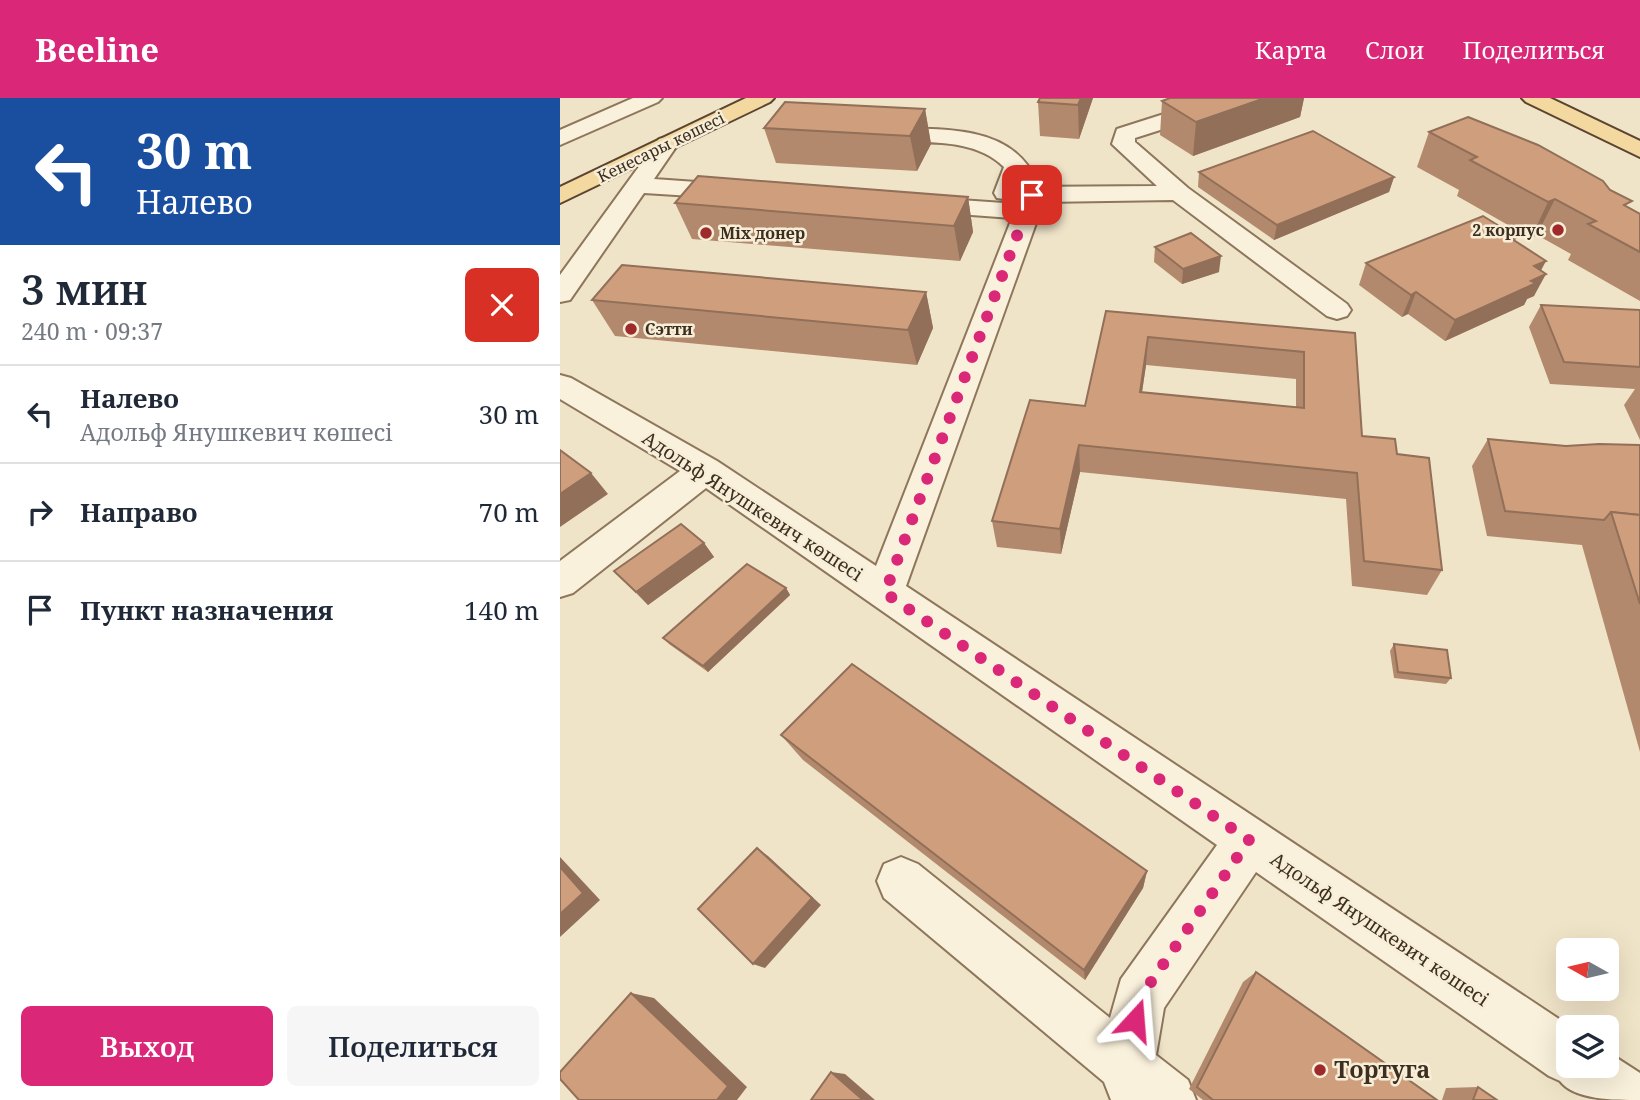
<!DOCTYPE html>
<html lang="ru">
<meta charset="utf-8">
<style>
body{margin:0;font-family:"Noto Serif",serif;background:#f6f6f7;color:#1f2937;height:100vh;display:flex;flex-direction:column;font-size:26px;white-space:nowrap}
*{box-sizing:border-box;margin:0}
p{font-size:23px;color:#747a83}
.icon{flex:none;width:38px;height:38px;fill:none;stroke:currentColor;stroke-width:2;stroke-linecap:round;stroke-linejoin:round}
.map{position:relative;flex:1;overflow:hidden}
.side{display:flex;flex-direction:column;background:#fff;width:560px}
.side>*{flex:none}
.banner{background:#1a4fa0;color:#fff;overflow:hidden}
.needle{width:46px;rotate:278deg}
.tools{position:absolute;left:996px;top:840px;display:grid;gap:14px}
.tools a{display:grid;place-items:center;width:63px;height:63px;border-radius:10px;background:#fff;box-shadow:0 7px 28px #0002;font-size:35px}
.pin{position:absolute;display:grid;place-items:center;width:60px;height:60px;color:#fff;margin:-30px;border-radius:14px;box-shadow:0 4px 10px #0006}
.me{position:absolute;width:77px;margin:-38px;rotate:19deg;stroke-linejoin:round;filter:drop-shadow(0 0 5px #0008)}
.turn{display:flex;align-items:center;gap:24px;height:147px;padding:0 21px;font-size:32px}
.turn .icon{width:91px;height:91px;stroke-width:2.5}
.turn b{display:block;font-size:49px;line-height:60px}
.round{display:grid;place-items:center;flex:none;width:74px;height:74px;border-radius:10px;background:#f6f6f7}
.head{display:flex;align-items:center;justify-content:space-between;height:119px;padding:0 21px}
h1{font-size:42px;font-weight:600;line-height:52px}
.cta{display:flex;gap:14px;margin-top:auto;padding:14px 21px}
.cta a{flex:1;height:80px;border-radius:10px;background:#db2777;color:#fff;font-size:28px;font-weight:600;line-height:80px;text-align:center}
.cta a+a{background:#f6f6f7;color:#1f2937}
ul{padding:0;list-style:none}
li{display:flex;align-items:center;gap:21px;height:98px;padding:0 21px;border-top:2px solid #e0e1e3}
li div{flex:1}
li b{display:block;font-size:26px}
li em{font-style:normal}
header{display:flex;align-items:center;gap:42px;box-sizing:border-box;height:98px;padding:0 35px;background:#db2777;color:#fff}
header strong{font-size:33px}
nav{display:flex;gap:38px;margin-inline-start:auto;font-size:24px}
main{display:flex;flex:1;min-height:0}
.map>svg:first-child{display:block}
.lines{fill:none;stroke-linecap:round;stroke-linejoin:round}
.minor-casing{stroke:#8d765c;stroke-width:4}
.major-casing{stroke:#5b4430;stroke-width:4}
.minor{fill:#faf1dc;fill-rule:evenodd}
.major{fill:#f3d9a0;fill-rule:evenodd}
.wall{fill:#b2896c;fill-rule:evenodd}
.shaded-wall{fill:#916f58}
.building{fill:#cf9f7d;stroke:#916f58;stroke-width:2;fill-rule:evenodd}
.route{stroke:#db2777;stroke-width:12;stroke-dasharray:0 21.6}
.poi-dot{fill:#9e2a2b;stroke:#f7eed8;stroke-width:2.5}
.labels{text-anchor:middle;stroke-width:5;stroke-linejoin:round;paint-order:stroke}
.far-street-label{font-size:16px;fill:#3d2e20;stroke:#f7eed8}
.far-poi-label{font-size:16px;font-weight:bold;fill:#3d2e20;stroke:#f7eed8;text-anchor:start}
.street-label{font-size:19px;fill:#3d2e20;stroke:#f7eed8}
.near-poi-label{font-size:23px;font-weight:bold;fill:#3d2e20;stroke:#f7eed8;text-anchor:start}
</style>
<header>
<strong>Beeline</strong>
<nav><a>Карта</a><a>Слои</a><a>Поделиться</a></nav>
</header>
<main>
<section class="side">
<div class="banner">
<div class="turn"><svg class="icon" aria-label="left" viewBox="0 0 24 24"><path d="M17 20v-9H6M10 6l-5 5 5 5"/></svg><div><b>30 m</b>Налево</div></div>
</div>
<div class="head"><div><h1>3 мин</h1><p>240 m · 09:37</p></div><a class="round" style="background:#d93025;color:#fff"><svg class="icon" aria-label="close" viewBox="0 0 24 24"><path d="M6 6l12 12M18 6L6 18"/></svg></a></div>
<ul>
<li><svg class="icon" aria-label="left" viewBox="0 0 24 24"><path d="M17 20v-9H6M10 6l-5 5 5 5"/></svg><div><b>Налево</b><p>Адольф Янушкевич көшесі</p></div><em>30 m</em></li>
<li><svg class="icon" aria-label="right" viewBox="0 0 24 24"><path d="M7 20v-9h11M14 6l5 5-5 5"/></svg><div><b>Направо</b></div><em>70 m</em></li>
<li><svg class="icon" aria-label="arrive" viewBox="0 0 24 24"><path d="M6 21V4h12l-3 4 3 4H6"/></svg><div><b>Пункт назначения</b></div><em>140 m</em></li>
</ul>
<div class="cta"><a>Выход</a><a>Поделиться</a></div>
</section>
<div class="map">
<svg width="1080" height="1002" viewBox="0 0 1080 1002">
<rect width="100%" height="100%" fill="#f0e4c8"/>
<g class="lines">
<defs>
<g id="minor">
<path d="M73 0H102L98 4 0 47V32Z"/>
<path d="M614 0H642L648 9 641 19 575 40V44L628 90 787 206 791 212 787 218 777 221 767 218 613 102 483 104 477 111 480 114 346 488 1011 929H1008V968H1046V953L1080 975V1002C1054 1002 1014 1002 1000 983L989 978 696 774 604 910 596 957 628 982 636 1002H551L544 984 324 800 317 783 324 766 341 759 358 766 550 920 561 881 657 747 146 390 13 495 0 499V463L120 373 0 301V277L11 280 157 363 316 468 452 120 357 113 348 111 345 106 348 101 357 99 458 106V103L437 100 434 95 444 69C413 38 359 45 319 44L311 42 308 37 311 32 319 30C366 32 437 24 468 68L460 89 597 88 552 46 557 31 626 9Z"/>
<path d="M107 39 115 41 118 46 94 81 179 87 188 89 191 94 188 99 179 101 84 95 10 202 0 204V177L99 41Z"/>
</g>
<g id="major">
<path d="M186 0H214L210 4 0 105V89Z"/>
<path d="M962 0H990L1080 43V59L966 4Z"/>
</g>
</defs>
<use href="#minor" class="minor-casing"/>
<use href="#major" class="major-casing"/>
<use href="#minor" class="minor"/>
<use href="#major" class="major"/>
</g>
<g class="wall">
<path d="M533 0 519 41 480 38 478 4Z"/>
<path d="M610 0H744L740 19 633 58 600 37 602 3Z"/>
<path d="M365 11 371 46 357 73 216 65 204 30Z"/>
<path d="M869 34 1050 92 1068 110 1080 116V203L1008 162 1011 156 977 137 971 140 897 98 899 92 857 69Z"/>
<path d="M639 74 834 79 829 94 714 142 638 89Z"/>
<path d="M408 99 413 134 400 163 132 141 115 105Z"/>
<path d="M957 139 955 143 981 173 974 198 967 201 964 207 885 243 848 216 842 219 799 187 806 165Z"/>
<path d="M595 149 659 174 622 186 594 164Z"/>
<path d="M366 194 373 230 357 267 55 238 32 202Z"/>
<path d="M981 207 1080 212V342L1064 307 1075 291 990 286 969 229Z"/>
<path d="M546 213 795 235 802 338 837 356 882 472 867 497 792 488 786 401 520 374 501 456 437 449 432 423 525 308ZM586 267 736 281V310L582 294Z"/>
<path d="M928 341 1006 348 1080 347V654L1022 447 927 438 912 368Z"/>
<path d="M144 445 154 459 88 507 54 473Z"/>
<path d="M226 490 230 497 148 574 109 546 103 540Z"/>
<path d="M834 546 891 580 886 586 834 580 830 553Z"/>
<path d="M221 637 587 773 583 790 525 882 243 662Z"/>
<path d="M696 874 877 1002H643L629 991 683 884Z"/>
<path d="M918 989 937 1002H882L886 990Z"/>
</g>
<g class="shaded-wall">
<path d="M521 0H533L519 41 518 7Z"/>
<path d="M705 0H744L740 19 633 58 636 24Z"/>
<path d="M365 11 371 46 357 73 350 38Z"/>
<path d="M834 79 829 94 714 142 717 127Z"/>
<path d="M408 99 413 134 400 163 394 128Z"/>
<path d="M995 101 977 137 971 140 988 104Z"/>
<path d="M661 158 659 174 622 186 623 171Z"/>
<path d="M986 163 977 180 986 176 974 198 967 201 964 207 885 243 895 222 974 168Z"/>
<path d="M366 194 373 230 357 267 348 232Z"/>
<path d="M856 194 848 216 842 219 851 197Z"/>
<path d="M588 239 586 267 578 321 580 294Z"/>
<path d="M519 347 520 374 501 456 500 431Z"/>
<path d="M31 375 48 396 0 429V396Z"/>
<path d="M144 445 154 459 88 507 76 494Z"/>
<path d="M226 490 230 497 148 574 143 568Z"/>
<path d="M197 750 208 758 261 807 205 870 193 866Z"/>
<path d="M0 759 40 802 0 839Z"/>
<path d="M587 773 583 790 525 882 524 872Z"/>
<path d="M71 895 94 900 187 989 177 1002H157Z"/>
<path d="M271 974 285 976 315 1002H303Z"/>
</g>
<g class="building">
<path d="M480 0H521L518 7 478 4Z"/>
<path d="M610 0H705L636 24 602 3Z"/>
<path d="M225 4 365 11 350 38 204 30Z"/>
<path d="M908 19 978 47 1043 83 1050 92 1072 103 1064 107 1080 116V154L1028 126 1036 123 995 101 988 104 910 62 917 59 869 34Z"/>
<path d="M753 33 834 79 717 127 639 74Z"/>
<path d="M138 78 408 99 394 128 115 105Z"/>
<path d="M923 118 957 139 952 141 986 163 974 168 986 176 971 183 976 185 895 222 856 194 851 197 806 165Z"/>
<path d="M631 135 661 158 623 171 595 149Z"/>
<path d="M62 167 366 194 348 232 32 202Z"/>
<path d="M981 207 1080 212V269L1004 264Z"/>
<path d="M546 213 795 235 802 338 835 341 837 356 869 360 882 472 804 463 797 375 519 347 500 431 432 423 470 302 525 308ZM588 239 744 254V310L580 294Z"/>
<path d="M928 341 1006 348 1039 346 1080 347V417L1051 414 1044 422 945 413Z"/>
<path d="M0 352 31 375 0 396Z"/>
<path d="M1051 414 1080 417V506Z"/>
<path d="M121 426 144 445 76 494 54 473Z"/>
<path d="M187 466 226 490 143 568 103 540Z"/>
<path d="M834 546 887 552 891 580 838 574Z"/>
<path d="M292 566 587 773 524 872 221 637Z"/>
<path d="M197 750 252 800 193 866 138 811Z"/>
<path d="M0 769 23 795 0 816Z"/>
<path d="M696 874 877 1002H653L637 989Z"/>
<path d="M71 895 168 988 157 1002H19L0 981V974Z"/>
<path d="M271 974 303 1002H251Z"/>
<path d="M918 989 937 1002H913Z"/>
</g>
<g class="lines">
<path class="route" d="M472 97 325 495 689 742 580 900 575 922"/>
</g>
<g class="poi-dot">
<circle cx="998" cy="132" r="7"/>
<circle cx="146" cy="135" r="7"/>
<circle cx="71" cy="231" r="7"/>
<circle cx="760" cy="972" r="7"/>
</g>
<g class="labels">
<g class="far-street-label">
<text transform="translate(101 49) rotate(-26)" y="6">Кенесары көшесі</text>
</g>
<g class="far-poi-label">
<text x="984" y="138" text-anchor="end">2 корпус</text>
<text x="160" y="141">Mix донер</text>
<text x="85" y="237">Сэтти</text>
</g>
<g class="street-label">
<text transform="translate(193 408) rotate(33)" y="7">Адольф Янушкевич көшесі</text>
<text transform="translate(820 831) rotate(34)" y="7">Адольф Янушкевич көшесі</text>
</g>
<g class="near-poi-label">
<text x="774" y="980">Тортуга</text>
</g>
</g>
</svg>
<div class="tools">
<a><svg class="needle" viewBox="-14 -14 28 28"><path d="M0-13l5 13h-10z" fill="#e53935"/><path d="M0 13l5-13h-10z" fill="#747a83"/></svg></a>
<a><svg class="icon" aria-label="layers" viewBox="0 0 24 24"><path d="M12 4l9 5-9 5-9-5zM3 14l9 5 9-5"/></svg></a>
</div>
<div class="pin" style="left:472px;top:97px;background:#d93025"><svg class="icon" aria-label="arrive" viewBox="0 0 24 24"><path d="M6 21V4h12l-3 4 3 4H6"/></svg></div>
<svg class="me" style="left:575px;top:922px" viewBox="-20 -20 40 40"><path d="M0-17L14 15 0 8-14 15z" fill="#db2777" stroke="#fff" stroke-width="4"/></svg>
</div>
</main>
